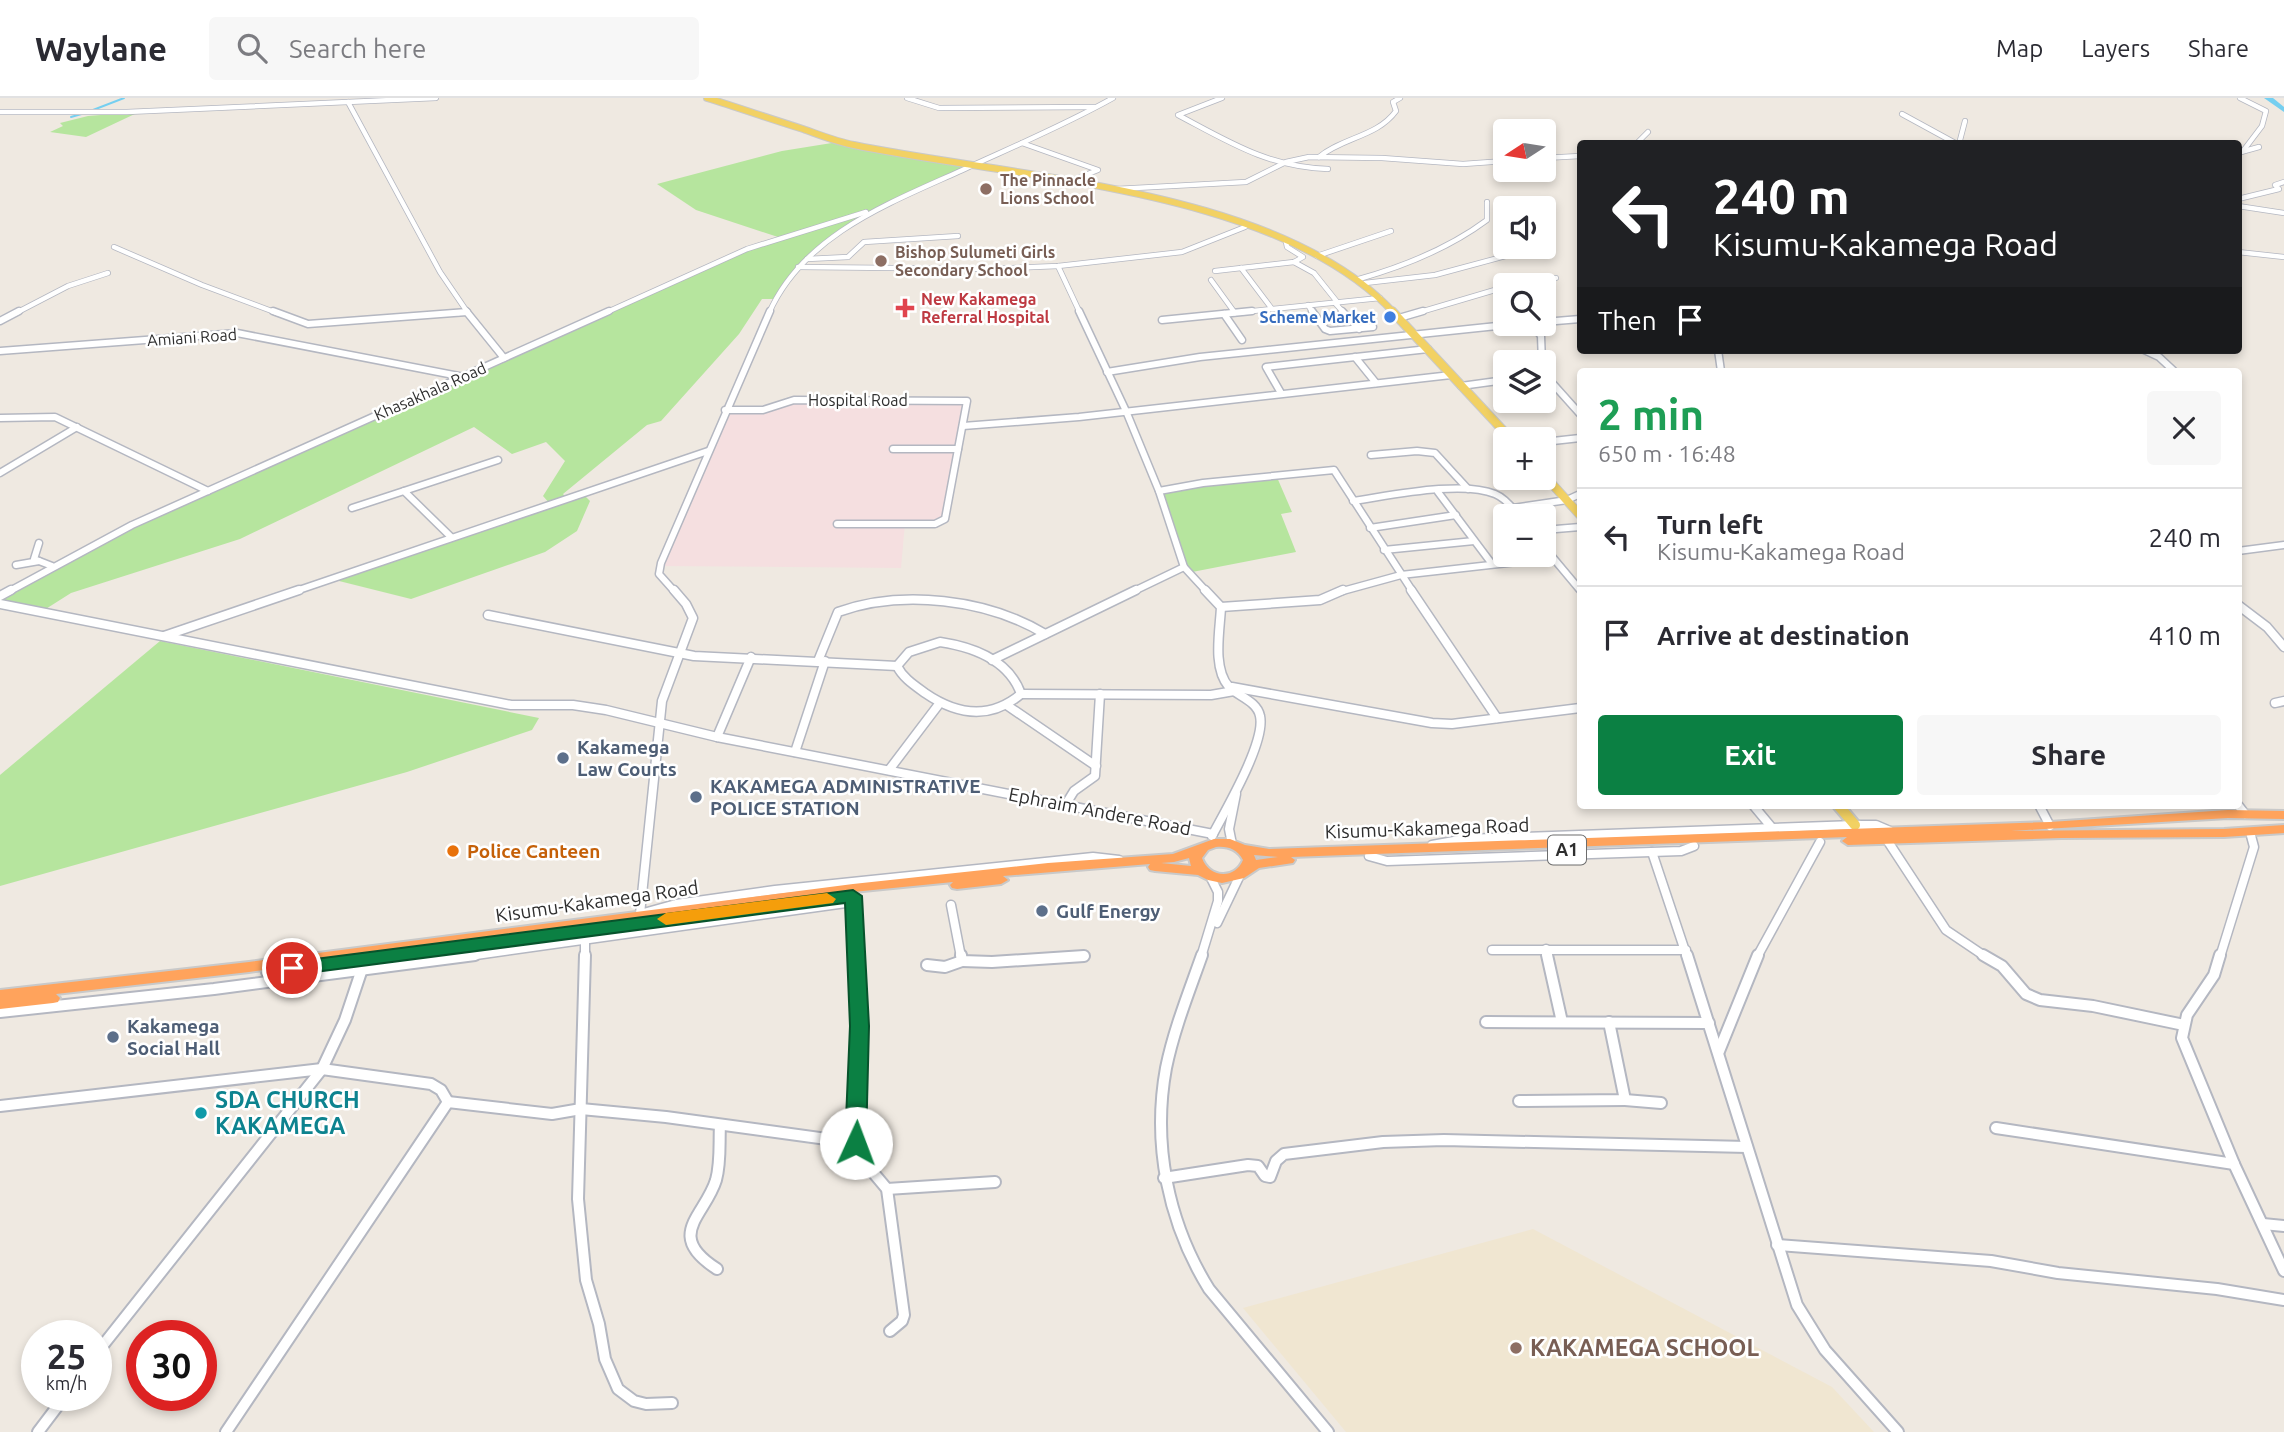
<!DOCTYPE html>
<meta charset="utf-8">
<style>
body{margin:0;font-family:Ubuntu,sans-serif;background:#f7f7f7;color:#2b2b33;height:100vh;display:flex;flex-direction:column;font-size:26px;white-space:nowrap}
*{box-sizing:border-box;margin:0}
p{font-size:23px;color:#7c7c81}
.icon{flex:none;width:38px;height:38px;fill:none;stroke:currentColor;stroke-width:2;stroke-linecap:round;stroke-linejoin:round}
.map{position:relative;flex:1;overflow:hidden}
.panel{position:absolute;left:1577px;top:270px;width:665px;height:441px;display:flex;flex-direction:column;background:#fff;border-radius:7px;box-shadow:0 4px 10px #0003}
.panel>*{flex:none}
.banner{position:absolute;left:1577px;top:42px;width:665px;height:214px;border-radius:7px;box-shadow:0 4px 10px #0003;background:#202124;color:#fff;overflow:hidden}
.needle{width:46px;rotate:258deg}
.fabs{position:absolute;left:1493px;top:21px;display:grid;gap:14px}
.fabs a{display:grid;place-items:center;width:63px;height:63px;border-radius:7px;background:#fff;box-shadow:0 4px 10px #0003;font-size:35px}
.speed{position:absolute;left:21px;top:1222px;display:flex;gap:14px;font-size:35px;font-weight:700;text-align:center}
.speed>*{display:grid;place-content:center;width:91px;height:91px;border-radius:50%;background:#fff;box-shadow:0 4px 10px #0003;line-height:1}
.speed small{font-size:18px;font-weight:400}
.speed .limit{border:10px solid #d22;background:#fff;color:#111}
.pin{position:absolute;display:grid;place-items:center;width:60px;height:60px;color:#fff;margin:-30px;border:4px solid #fff;border-radius:50%;box-shadow:0 2px 7px #0007}
.me{position:absolute;width:77px;margin:-38px;rotate:2deg;stroke-linejoin:round;filter:drop-shadow(0 0 5px #0008)}
.turn{display:flex;align-items:center;gap:24px;height:147px;padding:0 21px;font-size:32px}
.turn .icon{width:91px;height:91px;stroke-width:2.5}
.turn b{display:block;font-size:49px;line-height:60px}
.then{display:flex;align-items:center;height:66px;padding:0 21px;background:#0003;gap:14px;font-size:26px}
.round{display:grid;place-items:center;flex:none;width:74px;height:74px;border-radius:7px;background:#f7f7f7}
.headline{display:flex;align-items:center;justify-content:space-between;height:119px;padding:0 21px}
h1{font-size:42px;font-weight:600;line-height:52px;color:#1e9e55}
.action{display:flex;gap:14px;margin-top:auto;padding:14px 21px}
.action a{flex:1;height:80px;border-radius:7px;background:#0b8043;color:#fff;font-size:28px;font-weight:600;line-height:80px;text-align:center}
.action a+a{background:#f7f7f7;color:#2b2b33}
ul{padding:0;list-style:none}
li{display:flex;align-items:center;gap:21px;height:98px;padding:0 21px;border-top:2px solid #e1e1e2}
li div{flex:1}
li b{display:block;font-size:26px}
li em{font-style:normal}
header{display:flex;align-items:center;gap:42px;box-sizing:border-box;height:98px;padding:0 35px;background:#fff;border-bottom:2px solid #e1e1e2}
header strong{font-size:33px}
nav{display:flex;gap:38px;margin-inline-start:auto;font-size:24px}
.search{width:490px;height:63px;background:#f7f7f7;display:flex;align-items:center;gap:18px;box-sizing:border-box;padding:0 24px;border-radius:7px;color:#7c7c81;font-size:26px}
.map>svg:first-child{display:block}
.education{fill:#f0e6d1}
.medical{fill:#f5dfe0}
.green{fill:#b6e59e}
.lines{fill:none;stroke-linecap:round;stroke-linejoin:round}
.stream{stroke:#75cff0;stroke-width:2}
.river{fill:#75cff0;fill-rule:evenodd}
.minor-far3-casing{stroke:#b4b7c1;stroke-width:6}
.minor-far2-casing{stroke:#b4b7c1;stroke-width:9}
.minor-far1-casing{stroke:#b4b7c1;stroke-width:11}
.minor-casing{stroke:#b4b7c1;stroke-width:14}
.major-far2-casing{stroke:#c9c9c9;stroke-width:8}
.major-far1-casing{stroke:#c9c9c9;stroke-width:10}
.major-casing{stroke:#c9c9c9;stroke-width:14}
.highway-casing{stroke:#c9c9c9;stroke-width:4}
.minor-far3{stroke:#fff;stroke-width:4.5}
.minor-far2{stroke:#fff;stroke-width:6}
.minor-far1{stroke:#fff;stroke-width:8}
.minor{stroke:#fff;stroke-width:10}
.major-far2{stroke:#f2d163;stroke-width:6}
.major-far1{stroke:#f2d163;stroke-width:8}
.major{stroke:#f2d163;stroke-width:10}
.highway{fill:#ffa35c;fill-rule:evenodd}
.route{fill:#0b8043;stroke:#07532c;stroke-width:2}
.slow{fill:#f59e0b}
.education-dot{fill:#8d6e63;stroke:#fff;stroke-width:2.5}
.health-dot{fill:#e0444e;stroke:#fff;stroke-width:2.5}
.shop-dot{fill:#3f7fe0;stroke:#fff;stroke-width:2.5}
.service-dot{fill:#5c6f8a;stroke:#fff;stroke-width:2.5}
.food-dot{fill:#e8710a;stroke:#fff;stroke-width:2.5}
.culture-dot{fill:#0f9aa8;stroke:#fff;stroke-width:2.5}
.labels{text-anchor:middle;stroke-width:5;stroke-linejoin:round;paint-order:stroke}
.far-education-label{font-size:16px;font-weight:bold;fill:#785e54;stroke:#fff;text-anchor:start}
.far-health-label{font-size:16px;font-weight:bold;fill:#be3a42;stroke:#fff;text-anchor:start}
.far-shop-label{font-size:16px;font-weight:bold;fill:#366cbe;stroke:#fff;text-anchor:end}
.far-street-label{font-size:16px;fill:#2e2e2e;stroke:#fff}
.shield{fill:#fff;stroke:#6d6d6d;stroke-width:2}
.shield-label{font-size:18px;font-weight:bold;fill:#2e2e2e}
.service-label{font-size:19px;font-weight:bold;fill:#4e5e75;stroke:#fff;text-anchor:start}
.street-label{font-size:19px;fill:#2e2e2e;stroke:#fff}
.food-label{font-size:19px;font-weight:bold;fill:#c56008;stroke:#fff;text-anchor:start}
.near-culture-label{font-size:23px;font-weight:bold;fill:#0d838f;stroke:#fff;text-anchor:start}
.near-education-label{font-size:23px;font-weight:bold;fill:#785e54;stroke:#fff;text-anchor:start}
</style>
<header>
<strong>Waylane</strong>
<div class="search"><svg class="icon" aria-label="search" viewBox="0 0 24 24"><circle cx="10" cy="10" r="6"/><path d="M15 15l6 6"/></svg>Search here</div>
<nav><a>Map</a><a>Layers</a><a>Share</a></nav>
</header>
<div class="map">
<svg width="2284" height="1334" viewBox="0 0 2284 1334">
<rect width="100%" height="100%" fill="#efe9e1"/>
<path class="education" d="M1533 1131 1832 1289 1874 1334H1346L1243 1210Z"/>
<path class="medical" d="M788 303H967L944 420 941 423 905 425 901 470 659 468 726 312 760 313Z"/>
<g class="green">
<path d="M139 14 86 39 50 34 63 28 60 25 88 18Z"/>
<path d="M838 44 970 68C912 93 850 116 805 162 794 173 785 188 775 201H762L739 236 661 323 647 327 563 396 567 401 582 395 590 403 577 433 545 454 411 501 335 482 551 407 543 398 565 363 546 344 512 356 474 329 240 441 71 495 41 514 0 505V500L133 430 778 139 696 112 657 86 782 53Z"/>
<path d="M1276 377 1292 414 1281 416 1296 454 1187 475 1158 393Z"/>
<path d="M160 543 539 620 532 632 407 674 0 788V677Z"/>
</g>
<g class="lines">
<g class="stream">
<path d="M93 12 124 0"/>
<path d="M71 19 85 15"/>
</g>
<path class="river" d="M2264 0H2273L2284 9V14Z"/>
<defs>
<g id="minor-far3">
<path d="M907 0 939 10 1095 9"/>
<path d="M1222 0 1178 17C1229 44 1268 69 1328 71"/>
<path d="M2240 0 2266 13 2262 28 2243 53"/>
<path d="M348 4 440 174 468 215"/>
<path d="M0 14H127L436 0"/>
<path d="M1902 16 1957 46"/>
<path d="M1022 45 1098 72 1070 83"/>
<path d="M1636 46 1648 34"/>
<path d="M1959 46 1965 23"/>
<path d="M2241 54 2259 49"/>
<path d="M1319 59C1343 39 1377 39 1396 13L1393 4 1400 0"/>
<path d="M1544 60 1580 58"/>
<path d="M1116 91 1246 84 1286 64 1309 59 1382 60 1463 66 1505 63"/>
<path d="M2238 101 2279 91 2275 87 2284 84"/>
<path d="M2238 108 2284 115"/>
<path d="M114 149 202 187 277 215"/>
<path d="M2238 154 2284 159"/>
<path d="M1317 158 1391 133"/>
<path d="M807 161 848 159 864 144 958 138"/>
<path d="M1294 164 1314 175 1338 205"/>
<path d="M1058 168 1080 215"/>
<path d="M798 169 989 171 1058 168 1182 154 1245 129"/>
<path d="M1241 170 1272 211"/>
<path d="M1215 173 1294 164 1303 159 1287 149 1286 144"/>
<path d="M1359 181C1405 168 1448 151 1487 122V104"/>
<path d="M1211 182 1235 215"/>
<path d="M1365 185 1435 177 1539 149"/>
<path d="M1512 187 1556 180"/>
<path d="M1335 205 1344 215"/>
<path d="M1308 207 1313 215"/>
<path d="M16 215 68 188 108 175"/>
<path d="M458 215 467 214"/>
<path d="M605 215 747 151 866 114"/>
<path d="M769 215C803 138 887 106 958 74 1010 50 1063 28 1113 0"/>
<path d="M1234 215 1380 200"/>
<path d="M1417 215 1505 189"/>
</g>
<g id="minor-far2">
<path d="M273 213 308 226 467 214"/>
<path d="M466 213 504 260"/>
<path d="M1079 213 1126 313 1159 393 1184 469 1207 494"/>
<path d="M1312 213 1325 231 1330 233 1373 229"/>
<path d="M1342 213 1359 231"/>
<path d="M1224 216 1242 242"/>
<path d="M1399 220 1423 213"/>
<path d="M1162 222 1252 213"/>
<path d="M0 223 19 213"/>
<path d="M1544 224 1580 221"/>
<path d="M1532 226 1541 238 1542 264"/>
<path d="M1718 252 1721 273"/>
<path d="M2144 252 2159 259 2174 273"/>
<path d="M0 253 237 235 464 279"/>
<path d="M1355 259 1376 285"/>
<path d="M1107 274 1200 259 1516 226"/>
<path d="M1546 278 1580 316"/>
<path d="M1461 288 1505 282"/>
<path d="M1281 295 1266 269 1428 251"/>
<path d="M725 312H763L794 302 967 303 945 421 935 426H837"/>
<path d="M0 320 55 319 208 393"/>
<path d="M963 328 1079 319 1451 277"/>
<path d="M1544 344 1580 340"/>
<path d="M893 351H958"/>
<path d="M1371 357 1417 353 1435 355 1468 391"/>
<path d="M0 375 77 329"/>
<path d="M1159 393 1203 385 1334 372 1413 494"/>
<path d="M1438 394 1492 466"/>
<path d="M1353 403C1389 398 1461 382 1495 396 1505 400 1513 410 1519 418"/>
<path d="M352 410 404 393"/>
<path d="M1513 410 1567 402 1580 396"/>
<path d="M1370 430 1456 417"/>
<path d="M1544 432 1580 429"/>
<path d="M451 439 404 393 498 362"/>
<path d="M39 445 34 461 52 468"/>
<path d="M1544 449 1580 492"/>
<path d="M1384 452 1474 443"/>
<path d="M2238 453 2284 447"/>
<path d="M16 467 39 463"/>
<path d="M8 494 132 427 609 213"/>
<path d="M293 494 708 353"/>
<path d="M675 494 659 476 661 465 770 213"/>
<path d="M1132 494 1184 469"/>
<path d="M1339 494 1401 477 1553 460"/>
</g>
<g id="minor-far1">
<path d="M674 492 686 506 693 520 662 603 640 816 676 806 775 792 1093 759 1119 762"/>
<path d="M1205 492 1221 509C1220 532 1212 570 1229 589 1238 598 1257 603 1260 618 1266 644 1225 713 1212 738"/>
<path d="M1411 492 1497 620"/>
<path d="M0 498 11 492"/>
<path d="M0 506 511 607H573L606 612 717 639 1213 736"/>
<path d="M2238 507 2267 529 2284 549"/>
<path d="M1221 509 1320 502 1343 492"/>
<path d="M488 517 694 558 897 568"/>
<path d="M164 538 299 492"/>
<path d="M940 544C973 549 1009 562 1021 596 990 622 957 617 925 595 914 587 903 580 897 568L909 554Z"/>
<path d="M992 562 1136 492"/>
<path d="M818 563 838 514C902 491 987 501 1045 536"/>
<path d="M1232 589 1432 625 1452 626 1580 610"/>
<path d="M1021 596 1211 597 1234 593"/>
<path d="M2275 605 2284 603"/>
<path d="M1008 608 1096 668"/>
<path d="M717 639 751 559"/>
<path d="M795 654 825 563"/>
<path d="M889 672 939 606"/>
<path d="M1066 706 1074 693 1095 678 1100 596"/>
<path d="M1753 707 1773 731"/>
<path d="M2039 707 2050 728"/>
<path d="M2238 707 2245 716"/>
<path d="M1887 742 1946 832 1986 859"/>
<path d="M1232 746 1229 731 1236 696"/>
<path d="M1432 747 1465 741 1855 727H1876L1890 733"/>
<path d="M1652 754 1687 859"/>
<path d="M1369 758 1387 763 1681 753 1694 748"/>
<path d="M853 798 856 859"/>
<path d="M951 807 961 859"/>
<path d="M1217 825 1240 777"/>
<path d="M1546 851 1548 859"/>
<path d="M1492 852H1686"/>
<path d="M462 859 853 804"/>
<path d="M585 859V840"/>
<path d="M1074 859 1084 858"/>
<path d="M1201 859 1218 803V794L1210 778"/>
<path d="M1757 859 1820 744"/>
<path d="M2220 859 2254 749 2250 734"/>
</g>
<g id="minor">
<path d="M585 857 578 1101 586 1182 599 1226 605 1261 618 1291 634 1303 646 1306 672 1305"/>
<path d="M856 857 860 928 856 1045 861 1060 887 1091 904 1217 902 1223 890 1233"/>
<path d="M961 857 962 863 992 864 1084 858"/>
<path d="M1202 857C1189 894 1174 931 1166 970 1152 1046 1168 1125 1209 1191L1328 1334"/>
<path d="M1547 857 1562 924"/>
<path d="M1687 857 1797 1207 1825 1252 1898 1334"/>
<path d="M1983 857 2002 868 2026 896 2040 902 2093 908 2184 927"/>
<path d="M2220 857 2214 877 2187 917 2182 940 2234 1066 2284 1173"/>
<path d="M927 867 945 869 962 863"/>
<path d="M267 874 282 878"/>
<path d="M0 914 214 891 475 857"/>
<path d="M1486 924 1709 925"/>
<path d="M1719 953 1758 857"/>
<path d="M1625 1002 1661 1005"/>
<path d="M1519 1003 1625 1002 1609 924"/>
<path d="M448 1004 552 1016 581 1011 666 1019 856 1045"/>
<path d="M0 1008 322 971 431 986 441 992 448 1004"/>
<path d="M1996 1030 2234 1066"/>
<path d="M1164 1080 1248 1067 1258 1068 1265 1078 1270 1079 1276 1063 1284 1056 1383 1044 1444 1042 1747 1049"/>
<path d="M887 1091 995 1084"/>
<path d="M2263 1126 2284 1128"/>
<path d="M1777 1147 1991 1163 2058 1175 2217 1191 2284 1202"/>
<path d="M717 1171C664 1137 705 1118 716 1082 721 1064 719 1045 720 1027"/>
<path d="M96 1256 322 971 345 922 362 871"/>
<path d="M38 1334 66 1297"/>
<path d="M226 1334 448 1004"/>
</g>
<path id="major-far2" d="M707 0C739 10 771 21 803 31 820 37 837 44 854 47 1014 80 1279 90 1394 215"/>
<g id="major-far1">
<path d="M1392 213 1511 341"/>
<path d="M1544 377 1580 417"/>
</g>
<path id="major" d="M1838 707 1855 727"/>
<path id="highway" d="M2228 712 2284 713V721L2228 720 2011 733 2224 731 2284 727V735L2224 739 2061 740 1848 747 1842 743 1847 739 1291 759 1295 762 1293 765 1259 770 1244 780 1222 785 1208 782 1198 777 1155 773 1150 772 1148 769 1150 766 1003 778 1008 782 1001 786 957 791 952 790 950 787 953 784 853 794 249 874 56 896 60 900 58 904 53 905 0 911V892L249 864 853 786 1048 765 1173 756 1214 741H1230L1245 747 1269 751 2050 724ZM1216 749C1228 748 1237 751 1243 762 1235 782 1209 780 1202 760L1208 752ZM1254 757 1278 759 1256 762ZM1189 760 1191 768 1161 765 1174 764Z"/>
</defs>
<use href="#minor-far3" class="minor-far3-casing"/>
<use href="#minor-far2" class="minor-far2-casing"/>
<use href="#minor-far1" class="minor-far1-casing"/>
<use href="#minor" class="minor-casing"/>
<use href="#major-far2" class="major-far2-casing"/>
<use href="#major-far1" class="major-far1-casing"/>
<use href="#major" class="major-casing"/>
<use href="#highway" class="highway-casing"/>
<use href="#minor-far3" class="minor-far3"/>
<use href="#minor-far2" class="minor-far2"/>
<use href="#minor-far1" class="minor-far1"/>
<use href="#minor" class="minor"/>
<use href="#major-far2" class="major-far2"/>
<use href="#major-far1" class="major-far1"/>
<use href="#major" class="major"/>
<use href="#highway" class="highway"/>
</g>
<path class="route" d="M853 792 862 798 869 928 866 1045 863 1051 856 1053 848 1051 845 1045 850 928 845 805 292 877 285 875 283 870 285 866 292 864Z"/>
<path class="slow" d="M827 795 836 801 833 805 666 827 657 821 666 815Z"/>
<g class="education-dot">
<circle cx="986" cy="91" r="7"/>
<circle cx="881" cy="163" r="7"/>
<circle cx="1516" cy="1250" r="7"/>
</g>
<path class="health-dot" d="M901.5 199.5h7v7h7v7h-7v7h-7v-7h-7v-7h7z"/>
<circle class="shop-dot" cx="1390" cy="219" r="7"/>
<g class="service-dot">
<circle cx="563" cy="660" r="7"/>
<circle cx="696" cy="699" r="7"/>
<circle cx="1042" cy="813" r="7"/>
<circle cx="113" cy="939" r="7"/>
</g>
<circle class="food-dot" cx="453" cy="753" r="7"/>
<circle class="culture-dot" cx="201" cy="1015" r="7"/>
<g class="labels">
<g class="far-education-label">
<text x="1000" y="88">The Pinnacle<tspan x="1000" dy="18">Lions School</tspan></text>
<text x="895" y="160">Bishop Sulumeti Girls<tspan x="895" dy="18">Secondary School</tspan></text>
</g>
<g class="far-health-label">
<text x="921" y="207">New Kakamega<tspan x="921" dy="18">Referral Hospital</tspan></text>
</g>
<g class="far-shop-label">
<text x="1376" y="225">Scheme Market</text>
</g>
<g class="far-street-label">
<text transform="translate(192 239) rotate(-4)" y="6">Amiani Road</text>
<text transform="translate(430 293) rotate(-24)" y="6">Khasakhala Road</text>
<text x="858" y="308">Hospital Road</text>
</g>
<rect class="shield" x="1548" y="737.5" width="38" height="29" rx="5"/>
<g class="shield-label">
<text x="1567" y="758">A1</text>
</g>
<g class="service-label">
<text x="577" y="656">Kakamega<tspan x="577" dy="22">Law Courts</tspan></text>
<text x="710" y="695">KAKAMEGA ADMINISTRATIVE<tspan x="710" dy="22">POLICE STATION</tspan></text>
<text x="1056" y="820">Gulf Energy</text>
<text x="127" y="935">Kakamega<tspan x="127" dy="22">Social Hall</tspan></text>
</g>
<g class="street-label">
<text transform="translate(1100 713) rotate(11)" y="7">Ephraim Andere Road</text>
<text transform="translate(1427 730) rotate(-2)" y="7">Kisumu-Kakamega Road</text>
<text transform="translate(597 803) rotate(-8)" y="7">Kisumu-Kakamega Road</text>
</g>
<g class="food-label">
<text x="467" y="760">Police Canteen</text>
</g>
<g class="near-culture-label">
<text x="215" y="1010">SDA CHURCH<tspan x="215" dy="26">KAKAMEGA</tspan></text>
</g>
<g class="near-education-label">
<text x="1530" y="1258">KAKAMEGA SCHOOL</text>
</g>
</g>
</svg>
<div class="fabs">
<a><svg class="needle" viewBox="-14 -14 28 28"><path d="M0-13l5 13h-10z" fill="#e53935"/><path d="M0 13l5-13h-10z" fill="#7c7c81"/></svg></a>
<a><svg class="icon" aria-label="sound" viewBox="0 0 24 24"><path d="M4 9h4l5-4v14l-5-4H4zM17 9q2 3 0 6"/></svg></a>
<a><svg class="icon" aria-label="search" viewBox="0 0 24 24"><circle cx="10" cy="10" r="6"/><path d="M15 15l6 6"/></svg></a>
<a><svg class="icon" aria-label="layers" viewBox="0 0 24 24"><path d="M12 4l9 5-9 5-9-5zM3 14l9 5 9-5"/></svg></a>
<a>+</a>
<a>−</a>
</div>
<div class="speed"><div>25<small>km/h</small></div><div class="limit">30</div></div>
<div class="pin" style="left:292px;top:870px;background:#d93025"><svg class="icon" aria-label="arrive" viewBox="0 0 24 24"><path d="M6 21V4h12l-3 4 3 4H6"/></svg></div>
<svg class="me" style="left:856px;top:1045px" viewBox="-20 -20 40 40"><circle r="19" fill="#fff"/><path d="M0-13L10 11 0 6-10 11z" fill="#0b8043"/></svg>
<div class="banner">
<div class="turn"><svg class="icon" aria-label="left" viewBox="0 0 24 24"><path d="M17 20v-9H6M10 6l-5 5 5 5"/></svg><div><b>240 m</b>Kisumu-Kakamega Road</div></div>
<div class="then">Then<svg class="icon" aria-label="arrive" viewBox="0 0 24 24"><path d="M6 21V4h12l-3 4 3 4H6"/></svg></div>
</div>
<section class="panel">
<div class="headline"><div><h1>2 min</h1><p>650 m · 16:48</p></div><a class="round"><svg class="icon" aria-label="close" viewBox="0 0 24 24"><path d="M6 6l12 12M18 6L6 18"/></svg></a></div>
<ul>
<li><svg class="icon" aria-label="left" viewBox="0 0 24 24"><path d="M17 20v-9H6M10 6l-5 5 5 5"/></svg><div><b>Turn left</b><p>Kisumu-Kakamega Road</p></div><em>240 m</em></li>
<li><svg class="icon" aria-label="arrive" viewBox="0 0 24 24"><path d="M6 21V4h12l-3 4 3 4H6"/></svg><div><b>Arrive at destination</b></div><em>410 m</em></li>
</ul>
<div class="action"><a>Exit</a><a>Share</a></div>
</section>
</div>
